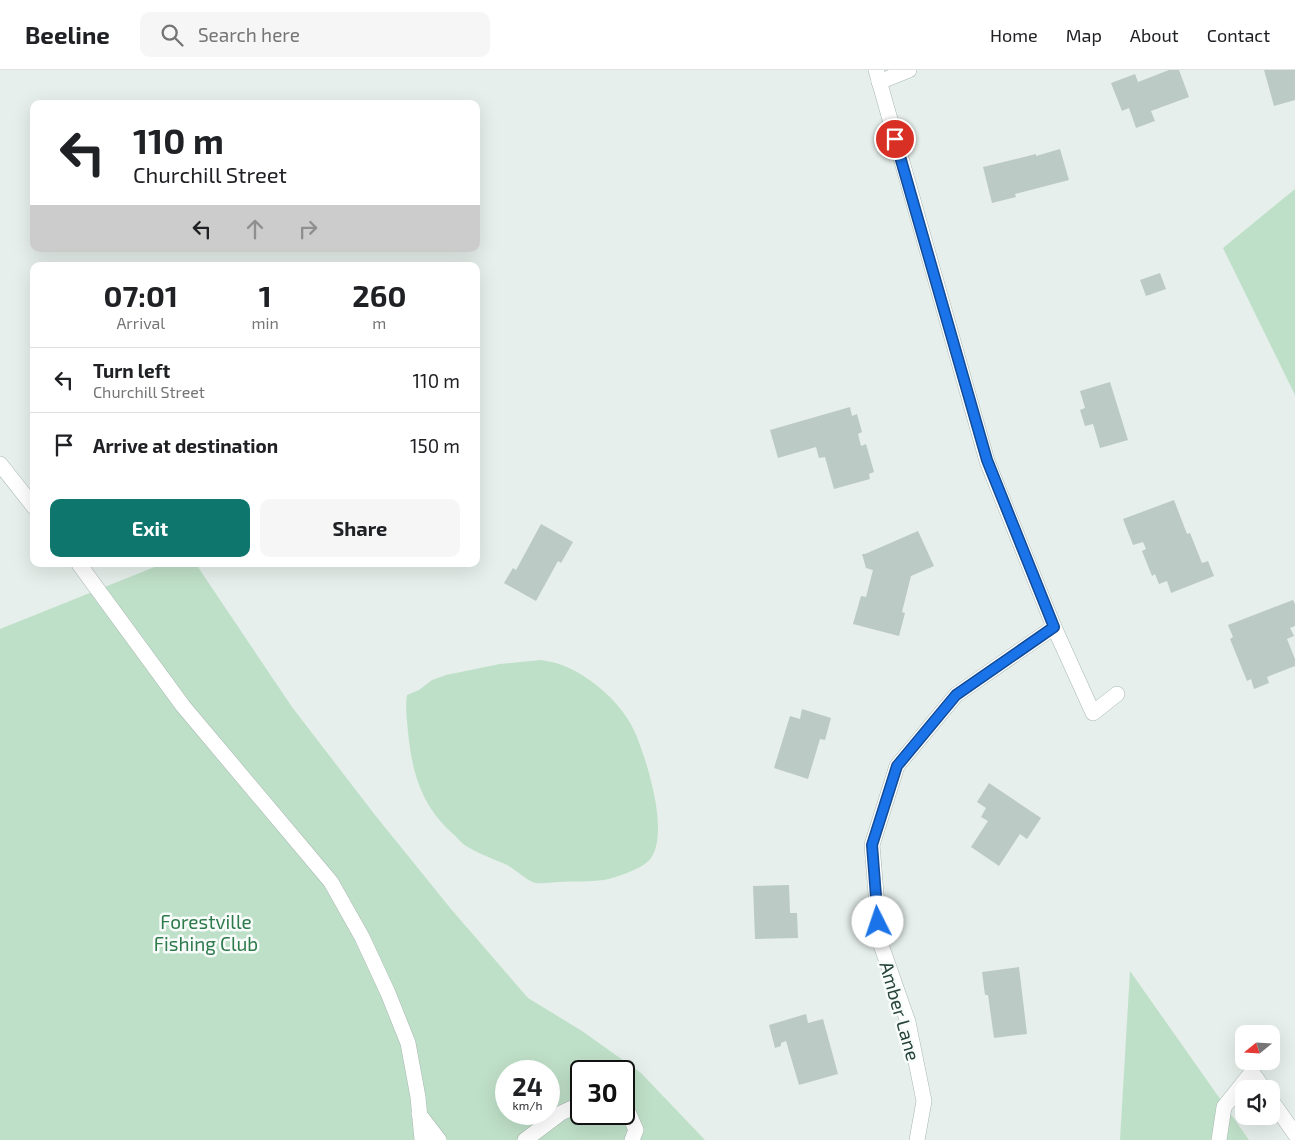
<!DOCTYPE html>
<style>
body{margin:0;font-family:"Exo 2",sans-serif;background:#f6f6f6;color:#202124;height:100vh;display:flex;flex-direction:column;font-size:19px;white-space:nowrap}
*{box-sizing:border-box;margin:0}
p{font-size:16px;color:#757577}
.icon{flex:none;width:28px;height:28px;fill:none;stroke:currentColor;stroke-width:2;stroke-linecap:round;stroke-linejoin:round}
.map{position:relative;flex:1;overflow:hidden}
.sheet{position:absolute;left:30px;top:192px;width:450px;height:305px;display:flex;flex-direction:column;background:#fff;border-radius:10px;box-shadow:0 5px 20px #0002}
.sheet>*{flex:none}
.guide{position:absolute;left:30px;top:30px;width:450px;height:152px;border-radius:10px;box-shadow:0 5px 20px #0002;background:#fff;color:#202124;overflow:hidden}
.needle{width:32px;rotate:252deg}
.controls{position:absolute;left:1235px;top:955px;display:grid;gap:10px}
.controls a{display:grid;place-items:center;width:45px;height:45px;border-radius:10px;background:#fff;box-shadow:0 5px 20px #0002;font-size:25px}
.speed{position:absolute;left:495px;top:990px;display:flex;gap:10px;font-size:25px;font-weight:700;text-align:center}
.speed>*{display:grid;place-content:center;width:65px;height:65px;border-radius:50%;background:#fff;box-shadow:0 5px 20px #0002;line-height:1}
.speed small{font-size:12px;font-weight:400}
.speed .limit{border:2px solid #111;border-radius:8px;background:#fff;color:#111}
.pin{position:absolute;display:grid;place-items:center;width:42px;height:42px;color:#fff;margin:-21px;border:2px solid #fff;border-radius:50%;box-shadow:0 1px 5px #0007}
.me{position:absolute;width:55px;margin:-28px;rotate:356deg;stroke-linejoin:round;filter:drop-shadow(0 0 4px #0008)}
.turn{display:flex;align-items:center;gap:18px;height:105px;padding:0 20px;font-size:22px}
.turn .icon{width:65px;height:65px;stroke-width:2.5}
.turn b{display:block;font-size:35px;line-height:42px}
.lanes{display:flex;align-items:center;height:48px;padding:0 20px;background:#0003;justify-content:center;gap:25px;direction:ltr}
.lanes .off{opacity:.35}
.eta{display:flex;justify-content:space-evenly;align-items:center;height:85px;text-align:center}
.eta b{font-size:30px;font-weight:700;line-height:35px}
.button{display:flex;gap:10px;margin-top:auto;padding:10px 20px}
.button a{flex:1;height:58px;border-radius:10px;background:#0f766e;color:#fff;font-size:20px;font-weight:700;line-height:58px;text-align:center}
.button a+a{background:#f6f6f6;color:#202124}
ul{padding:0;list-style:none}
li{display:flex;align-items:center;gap:15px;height:65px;padding:0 20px;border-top:1px solid #e0e0e0}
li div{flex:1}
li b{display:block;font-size:19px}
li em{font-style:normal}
header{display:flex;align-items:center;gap:30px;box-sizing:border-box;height:70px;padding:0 25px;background:#fff;border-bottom:1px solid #e0e0e0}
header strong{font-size:24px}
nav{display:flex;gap:28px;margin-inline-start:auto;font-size:18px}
.search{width:350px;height:45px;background:#f6f6f6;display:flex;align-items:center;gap:12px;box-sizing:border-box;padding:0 18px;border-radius:10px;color:#757577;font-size:19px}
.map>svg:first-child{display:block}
.green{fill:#bfe0c8;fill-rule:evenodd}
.building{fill:#bbcac4}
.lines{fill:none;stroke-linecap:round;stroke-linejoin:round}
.minor-casing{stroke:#a8b8b2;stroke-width:16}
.minor{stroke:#fff;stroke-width:15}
.route-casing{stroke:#114b97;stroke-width:12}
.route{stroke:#1a73e8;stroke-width:9}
.labels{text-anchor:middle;stroke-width:5;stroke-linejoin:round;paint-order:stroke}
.park-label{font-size:19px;fill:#2d7a4b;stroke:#f7fbf9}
.street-label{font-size:19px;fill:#24423a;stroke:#f7fbf9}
</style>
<header>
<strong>Beeline</strong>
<div class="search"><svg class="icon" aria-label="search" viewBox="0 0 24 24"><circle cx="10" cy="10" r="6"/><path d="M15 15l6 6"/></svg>Search here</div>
<nav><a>Home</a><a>Map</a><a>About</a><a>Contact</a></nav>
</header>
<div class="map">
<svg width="1295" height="1070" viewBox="0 0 1295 1070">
<rect width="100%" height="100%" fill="#e6efeb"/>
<g class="green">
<path d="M1295 119V325L1223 178Z"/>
<path d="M162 494H196L292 637 375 745 451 839 528 928 582 961 641 1003 705 1070H0V559ZM506 1001H549V1044H506ZM581 1001H624V1044H581Z"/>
<path d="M541 590C580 594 624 632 637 667 648 695 669 762 651 788 645 798 615 808 604 810 588 812 574 811 559 812 552 812 543 814 536 813 528 812 515 799 507 795 494 789 479 784 466 776 461 773 457 767 452 763 421 735 412 702 408 662 407 649 405 637 407 625L419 620 432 610 446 605 500 594Z"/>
<path d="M1130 901 1249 1070H1120Z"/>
</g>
<g class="building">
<path d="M1169 0H1179L1189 27 1151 41 1155 51 1136 58 1129 38 1122 41 1111 13 1135 4 1138 12Z"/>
<path d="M1264 0H1295V30L1274 36Z"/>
<path d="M1060 79 1069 110 1015 124 1016 127 992 133 983 97 1036 84V86Z"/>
<path d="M1160 203 1166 219 1146 226 1140 210Z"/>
<path d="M1110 312 1128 370 1100 378 1093 354 1085 356 1080 340 1085 338 1080 321Z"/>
<path d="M850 337 852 346 857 344 862 362 858 364 861 376 866 374 874 402 869 404 870 409 834 419 825 387 819 388 816 377 778 388 770 360Z"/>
<path d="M1174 430 1187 464 1190 463 1202 493 1208 491 1214 506 1171 523 1167 511 1159 514 1155 504 1152 506 1142 481 1146 479 1143 472 1133 475 1123 449Z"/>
<path d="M541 454 573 472 561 493 558 491 536 531 504 513 513 498 516 500Z"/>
<path d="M918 461 934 496 911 506 902 542 905 543 899 566 853 554 861 526 866 527 873 500 866 498 862 484H865Z"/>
<path d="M1293 530 1295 534V556L1290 558 1294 566 1287 569 1295 589V596L1267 607 1269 613 1254 619 1251 609 1247 611 1230 569 1233 567 1228 555Z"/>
<path d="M802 639 831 648 825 670 820 669 808 709 774 698 790 646 800 649Z"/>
<path d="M989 713 1041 748 1027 769 1020 764 999 796 971 777 988 751 981 747 986 738 977 732Z"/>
<path d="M789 815 790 843H797L798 868 755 869 753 816Z"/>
<path d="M1019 897 1027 964 994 968 988 925H985L982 902Z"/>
<path d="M806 944 808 953 823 949 838 1004 799 1015 786 971 781 973V976L775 978 769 955Z"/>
</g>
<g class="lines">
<defs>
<g id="minor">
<path d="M876 0 987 391 1054 557 1093 643 1117 624"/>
<path d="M879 12 909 0"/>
<path d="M0 394 34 437"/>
<path d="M79 494 183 636 331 812 362 867 388 923 408 973 418 1027 422 1070"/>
<path d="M1271 1030 1295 1064"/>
<path d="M624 1040 629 1044 636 1060 632 1070"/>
<path d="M419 1044 439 1070"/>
<path d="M525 1070 561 1043 581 1034"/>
<path d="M917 1070 924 1031 908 952 880 872 872 775 897 696 956 625 1054 557"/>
<path d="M1219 1070 1224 1037 1252 1002 1264 1019"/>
</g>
</defs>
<use href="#minor" class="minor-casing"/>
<use href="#minor" class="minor"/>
</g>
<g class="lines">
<defs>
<path id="route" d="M878 852 872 775 897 696 956 625 1054 557 987 390 895 69"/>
</defs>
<use href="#route" class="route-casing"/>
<use href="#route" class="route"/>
</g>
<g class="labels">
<g class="park-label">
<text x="206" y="859">Forestville<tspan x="206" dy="22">Fishing Club</tspan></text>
</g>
<g class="street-label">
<text transform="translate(900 941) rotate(74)" y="7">Amber Lane</text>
</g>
</g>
</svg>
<div class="controls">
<a><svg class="needle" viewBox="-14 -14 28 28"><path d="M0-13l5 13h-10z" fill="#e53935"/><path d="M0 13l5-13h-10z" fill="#757577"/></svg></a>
<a><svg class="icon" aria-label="sound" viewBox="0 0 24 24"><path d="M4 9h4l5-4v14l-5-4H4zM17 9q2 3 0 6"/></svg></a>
</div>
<div class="speed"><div>24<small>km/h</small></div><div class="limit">30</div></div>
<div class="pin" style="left:895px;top:69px;background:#d93025"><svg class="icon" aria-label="arrive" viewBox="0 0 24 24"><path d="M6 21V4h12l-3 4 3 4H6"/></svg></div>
<svg class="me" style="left:878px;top:852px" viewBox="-20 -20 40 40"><circle r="19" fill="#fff"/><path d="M0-13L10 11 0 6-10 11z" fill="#1a73e8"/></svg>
<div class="guide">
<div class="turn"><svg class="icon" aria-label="left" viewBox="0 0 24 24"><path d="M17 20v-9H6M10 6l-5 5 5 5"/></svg><div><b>110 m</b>Churchill Street</div></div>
<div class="lanes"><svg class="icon" aria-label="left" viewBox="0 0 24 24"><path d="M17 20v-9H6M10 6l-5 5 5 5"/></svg><svg class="icon off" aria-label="ahead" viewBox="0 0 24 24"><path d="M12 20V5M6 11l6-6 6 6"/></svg><svg class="icon off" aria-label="right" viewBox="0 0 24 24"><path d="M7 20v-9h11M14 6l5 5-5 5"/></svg></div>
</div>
<section class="sheet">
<div class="eta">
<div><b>07:01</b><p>Arrival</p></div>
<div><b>1</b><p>min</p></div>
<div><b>260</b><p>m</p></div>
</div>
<ul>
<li><svg class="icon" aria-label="left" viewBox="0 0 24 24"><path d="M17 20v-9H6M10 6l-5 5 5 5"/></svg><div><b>Turn left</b><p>Churchill Street</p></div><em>110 m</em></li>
<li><svg class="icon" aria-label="arrive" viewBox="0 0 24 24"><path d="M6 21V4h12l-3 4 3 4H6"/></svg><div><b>Arrive at destination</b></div><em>150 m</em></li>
</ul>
<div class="button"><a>Exit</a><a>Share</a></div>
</section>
</div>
